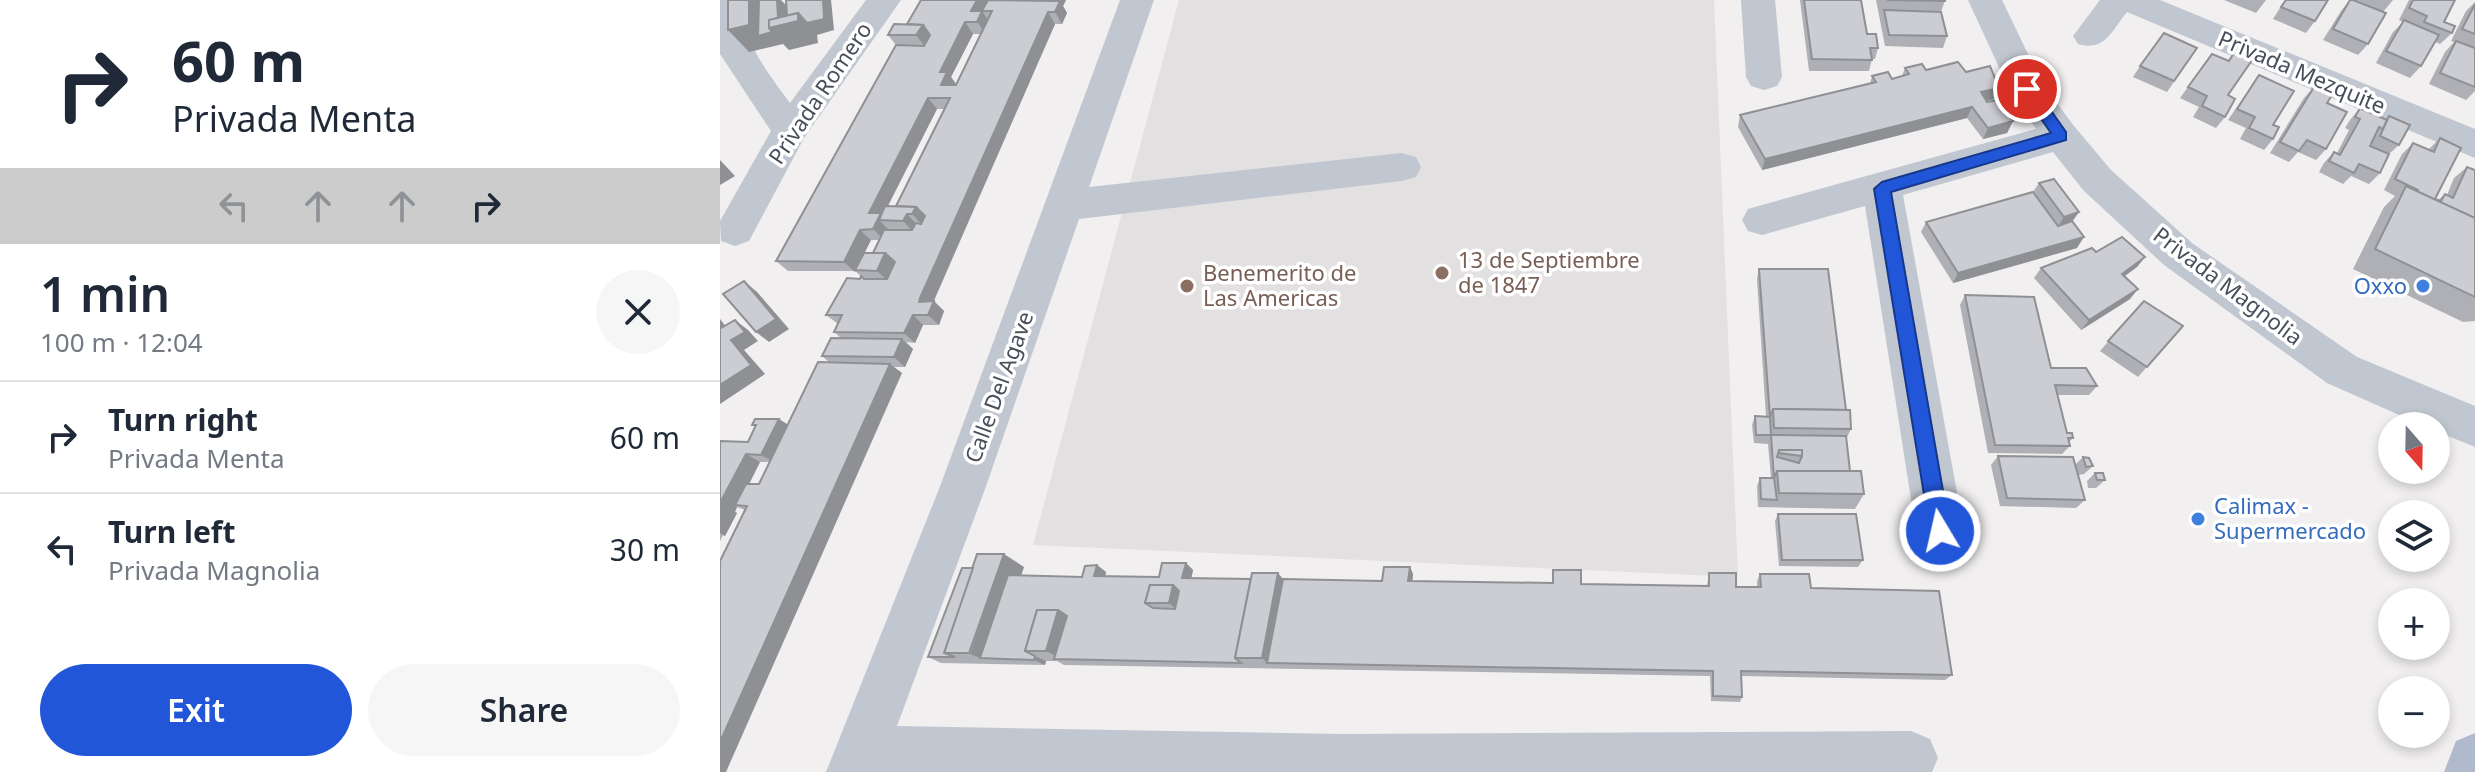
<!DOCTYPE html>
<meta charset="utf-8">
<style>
body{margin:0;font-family:"Noto Sans",sans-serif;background:#f6f6f7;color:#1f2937;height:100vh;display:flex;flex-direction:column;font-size:30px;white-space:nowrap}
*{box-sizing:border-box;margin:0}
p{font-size:26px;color:#747a83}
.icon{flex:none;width:44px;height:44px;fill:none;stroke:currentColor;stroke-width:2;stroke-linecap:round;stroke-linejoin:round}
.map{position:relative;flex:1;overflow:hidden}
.panel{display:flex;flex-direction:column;background:#fff;width:720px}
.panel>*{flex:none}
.hud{background:#fff;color:#1f2937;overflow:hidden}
.needle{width:52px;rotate:160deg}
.fabs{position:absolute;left:1658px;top:412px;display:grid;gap:16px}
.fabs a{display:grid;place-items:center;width:72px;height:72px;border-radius:50%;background:#fff;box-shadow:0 4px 12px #0003;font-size:40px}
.pin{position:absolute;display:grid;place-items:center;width:68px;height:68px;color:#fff;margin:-34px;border:4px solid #fff;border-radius:50%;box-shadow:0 2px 8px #0007}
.me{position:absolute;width:88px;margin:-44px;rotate:351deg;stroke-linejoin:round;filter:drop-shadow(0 0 6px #0008)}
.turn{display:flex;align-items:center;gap:28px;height:168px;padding:0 40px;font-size:36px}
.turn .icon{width:104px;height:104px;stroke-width:2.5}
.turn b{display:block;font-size:56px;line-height:68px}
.lanes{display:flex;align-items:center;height:76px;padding:0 40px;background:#0003;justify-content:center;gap:40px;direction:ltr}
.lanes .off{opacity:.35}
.round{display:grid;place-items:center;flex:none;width:84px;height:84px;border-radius:42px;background:#f6f6f7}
.overview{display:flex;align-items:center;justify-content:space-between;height:136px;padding:0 40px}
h1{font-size:48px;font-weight:600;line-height:60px}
.primary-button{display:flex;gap:16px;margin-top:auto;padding:16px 40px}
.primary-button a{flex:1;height:92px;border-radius:48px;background:#2256d8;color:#fff;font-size:32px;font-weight:600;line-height:92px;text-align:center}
.primary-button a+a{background:#f6f6f7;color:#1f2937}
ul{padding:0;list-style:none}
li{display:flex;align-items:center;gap:24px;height:112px;padding:0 40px;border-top:2px solid #e0e1e3}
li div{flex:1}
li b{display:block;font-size:30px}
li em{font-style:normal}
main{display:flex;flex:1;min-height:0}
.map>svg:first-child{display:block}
.education{fill:#e2e0e0}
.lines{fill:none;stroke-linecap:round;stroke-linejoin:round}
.minor{fill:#c0c7d0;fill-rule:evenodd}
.major{fill:#b0bacc;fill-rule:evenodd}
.wall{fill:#afb0b5;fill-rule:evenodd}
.shaded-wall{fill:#8f9094}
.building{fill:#cccdd3;stroke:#8f9094;stroke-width:2;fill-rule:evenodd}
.route{fill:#2256d8;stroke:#16388c;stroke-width:2}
.education-dot{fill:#8d6e63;stroke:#fff;stroke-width:3}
.shop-dot{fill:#3f7fe0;stroke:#fff;stroke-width:3}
.labels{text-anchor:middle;stroke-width:7;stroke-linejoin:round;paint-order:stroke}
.street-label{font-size:22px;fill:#484f5b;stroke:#fff}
.education-label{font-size:22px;fill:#785e54;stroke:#fff;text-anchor:start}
.shop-label{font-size:22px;fill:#366cbe;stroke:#fff;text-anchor:end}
</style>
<main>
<section class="panel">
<div class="hud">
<div class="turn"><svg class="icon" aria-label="right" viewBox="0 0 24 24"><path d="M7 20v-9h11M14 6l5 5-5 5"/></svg><div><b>60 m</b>Privada Menta</div></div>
<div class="lanes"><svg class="icon off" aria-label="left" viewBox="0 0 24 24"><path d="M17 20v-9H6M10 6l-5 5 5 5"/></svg><svg class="icon off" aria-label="ahead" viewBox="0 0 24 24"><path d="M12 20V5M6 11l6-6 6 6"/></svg><svg class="icon off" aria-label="ahead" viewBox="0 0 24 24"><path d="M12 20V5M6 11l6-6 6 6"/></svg><svg class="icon" aria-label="right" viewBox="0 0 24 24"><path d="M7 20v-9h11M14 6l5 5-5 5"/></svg></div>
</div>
<div class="overview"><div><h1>1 min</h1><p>100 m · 12:04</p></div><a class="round"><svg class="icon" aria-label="close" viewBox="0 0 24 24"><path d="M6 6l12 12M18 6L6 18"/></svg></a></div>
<ul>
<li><svg class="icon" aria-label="right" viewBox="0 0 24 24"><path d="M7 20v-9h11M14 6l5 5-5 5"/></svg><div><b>Turn right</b><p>Privada Menta</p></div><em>60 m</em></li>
<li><svg class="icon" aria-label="left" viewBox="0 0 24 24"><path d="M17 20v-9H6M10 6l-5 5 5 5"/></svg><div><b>Turn left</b><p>Privada Magnolia</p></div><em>30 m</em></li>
</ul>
<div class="primary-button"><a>Exit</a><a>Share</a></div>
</section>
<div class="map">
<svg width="1755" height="772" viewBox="0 0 1755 772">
<rect width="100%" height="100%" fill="#f1efef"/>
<path class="education" d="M459 0H994L1018 577 313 545Z"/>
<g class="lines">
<g class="minor">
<path d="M0 0H20C23 41 46 71 70 103L146 0H181L84 138 29 241 15 246 1 241 0 221 51 131 0 54Z"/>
<path d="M400 0H434L369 187 682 153 696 157 701 167 696 177 682 181 359 219 265 489 177 726 623 734 1191 731 1210 739 1218 758 1212 772H106L219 489Z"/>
<path d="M1021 0H1055L1062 77 1057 86 1044 90 1031 86 1026 77Z"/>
<path d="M1248 0H1282L1322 83 1354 126 1391 170 1472 243 1637 357 1755 406V447L1716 431V426H1704L1607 383 1444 265 1363 190 1333 152 1183 195 1244 531 1237 547 1220 554 1203 547 1196 531 1145 206 1042 235 1028 231 1022 220 1028 209 1042 205 1316 129 1289 89Z"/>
<path d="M1380 0H1440L1755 129V158L1407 12C1392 31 1384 52 1358 44L1353 36Z"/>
</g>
<path class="major" d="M1755 733V772H1724L1736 741Z"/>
</g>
<g class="wall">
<path d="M201 0H346L343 6 347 13 342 24H335L213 301 224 311 219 325H203L195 343 186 342 193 349 185 367H173L182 373 25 510 17 507 15 512 17 513 5 536 3 535 0 541V441L28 442 35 427 32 425 59 419 68 425 110 363 102 356 121 338 114 332 118 324 106 315 141 276 135 271H68L56 261 176 45 168 35 187 24ZM253 34H261L236 84 231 77ZM217 109H224L176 206H168ZM151 240H159L153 253H144ZM40 462H49L39 484H29Z"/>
<path d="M1080 0H1141L1147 34 1158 48 1155 59H1152L1149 71H1089Z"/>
<path d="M1156 0H1225L1221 12 1227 36 1223 48 1165 46Z"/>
<path d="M1504 0H1546L1536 13Z"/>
<path d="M1565 0H1608L1595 21 1586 33 1553 19Z"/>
<path d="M1630 0H1673L1663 12 1648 44 1638 55 1603 40 1621 11Z"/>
<path d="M1689 0H1735L1724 22 1732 33 1720 44 1715 42 1701 66 1690 78 1656 63 1673 32 1683 22 1679 20Z"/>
<path d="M1755 2V91L1746 100 1709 84 1725 52 1734 42 1731 41 1746 11Z"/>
<path d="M1518 46 1505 117 1496 128 1473 117 1479 107 1460 98 1492 54 1508 61Z"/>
<path d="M1477 48 1447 92 1413 77 1420 66Z"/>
<path d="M1185 68 1246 72 1279 88 1274 99 1267 101 1293 121 1287 133 1263 139 1247 118 1042 170 1018 127 1020 115 1150 84 1152 76 1172 79 1182 76Z"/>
<path d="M1539 75 1553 125V139L1544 150 1520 139 1526 128 1508 120Z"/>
<path d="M1594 87 1607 103 1606 149 1596 160 1578 152 1569 162 1550 153 1584 98Z"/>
<path d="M1640 108 1666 119 1669 116 1679 145 1669 154 1660 173 1649 184 1631 176 1623 184 1599 172 1604 163 1614 152 1617 153 1629 130 1625 128 1630 120Z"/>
<path d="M1720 138 1715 199 1718 200 1725 194 1727 195 1734 178 1747 167 1755 170V321L1743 322 1633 269 1664 207 1675 196 1664 190 1682 154 1693 143 1708 150Z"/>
<path d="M1319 183 1352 221 1357 248 1233 283 1201 232 1206 222 1313 192Z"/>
<path d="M1376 252 1425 257 1417 267 1404 276 1410 299 1361 330 1314 278 1321 268Z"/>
<path d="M1039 269 1126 410 1131 429 1126 439 1130 471 1144 494 1135 509 1038 507 1037 486 1040 478H1051L1048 444 1034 443 1032 425 1035 416H1046L1037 279Z"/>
<path d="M1245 295 1331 368 1377 386 1369 395H1337L1347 433 1353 438 1349 442 1350 446 1342 454 1268 453 1240 305Z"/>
<path d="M1424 301 1463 326 1418 377 1380 351Z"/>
<path d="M1278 456 1355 465 1363 457 1373 466 1364 474 1358 475 1365 500 1356 508 1280 506 1271 465Z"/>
<path d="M1375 473 1385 480 1376 488H1368L1367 481Z"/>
<path d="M1058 514 1143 560 1138 567 1059 566 1055 521Z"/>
<path d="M466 563 473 570 471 578 662 581 690 567 693 574 692 581 987 586 989 573 1016 587H1037V581L1040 574 1091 588 1232 675 1225 680 1022 676V697L1020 702 991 701 990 676 344 665 337 661H326L325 665 221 663 208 657 304 567 301 575 362 577 377 565 386 572 385 576 439 577Z"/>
</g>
<g class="shaded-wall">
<path d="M29 0H61L68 7 78 13 103 0H111L114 30 97 35 98 43 69 50 63 44 29 52 8 30Z"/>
<path d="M257 0H271L262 11 270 23 265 34 251 11Z"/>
<path d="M334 0H346L343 6 347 13 342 24 335 12Z"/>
<path d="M328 12 335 24 209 312 199 302Z"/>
<path d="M245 22 253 34 231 77 236 84 230 97 221 85 220 72Z"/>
<path d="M203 25 219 47 213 57 196 35Z"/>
<path d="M1279 88 1274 99 1256 104 1261 92Z"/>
<path d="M208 98 217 109 160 221 169 230 164 240 153 229 149 213Z"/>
<path d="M1252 107 1247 118 1042 170 1045 159Z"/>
<path d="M1293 121 1287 133 1263 139 1268 128Z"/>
<path d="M0 160 15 176 0 185Z"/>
<path d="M196 207 215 227 211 234 192 214Z"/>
<path d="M1359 212 1345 232 1331 237 1344 217Z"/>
<path d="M187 214 206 234 202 241 183 221Z"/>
<path d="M140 230 151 240 135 272 124 262Z"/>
<path d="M1364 237 1357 248 1233 283 1238 273Z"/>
<path d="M165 253 185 272 178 290 157 271Z"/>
<path d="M1425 257 1417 267 1394 284 1402 274Z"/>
<path d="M24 281 37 292 69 329 49 342 36 332Z"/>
<path d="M1418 289 1410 299 1361 330 1369 320Z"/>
<path d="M214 301 224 311 219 325 208 315Z"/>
<path d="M193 315 203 325 195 343 184 333Z"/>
<path d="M0 319 15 338V320L28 330 38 341 24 350 45 374 0 404V385L11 340 0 327Z"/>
<path d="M182 339 193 349 185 367 174 357Z"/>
<path d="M170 364 182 373 6 772H0V742Z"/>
<path d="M59 419 73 428 56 463 41 455Z"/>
<path d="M26 454 40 462 18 506 15 505 17 507 15 512 17 513 5 536 0 533V503Z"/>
<path d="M284 554 304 567 273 658H260L250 654Z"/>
<path d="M466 563 473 570 470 585 462 578Z"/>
<path d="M377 565 386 572 384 583 374 576Z"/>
<path d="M690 567 693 574 692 587 688 581Z"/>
<path d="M558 573 569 586 547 663 542 658Z"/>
<path d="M453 585 467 597 463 615 449 603Z"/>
<path d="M338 610 356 622 342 659 326 651Z"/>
<path d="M315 656 326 661 325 665 314 660Z"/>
</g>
<g class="building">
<path d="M8 0H29V25L8 30Z"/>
<path d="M39 0H57L58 18 49 20V28L52 32 38 36Z"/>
<path d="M66 0H103L104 19 87 23 78 13 67 16Z"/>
<path d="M201 0H257L251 11H262L257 22H245L220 72H227L221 85H236L272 11H262L268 0 340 1 335 12H328L200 298 199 302 214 301 208 315H193L184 333 114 332 122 315H106L127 278 140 279 141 276 144 279H167L175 262 165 253H153L164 230H192L196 223 201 224 205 216 196 207 176 206 230 98H208L149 213H161L153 229 140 230 124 262 56 261 176 45 204 46 210 35 203 25 187 24Z"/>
<path d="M1084 0H1141L1147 34H1156L1158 48H1150L1152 60 1092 59Z"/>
<path d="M1167 0H1225V1Z"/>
<path d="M1566 0H1608L1595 21 1561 7Z"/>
<path d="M1630 0H1633L1666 13 1648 44 1613 29Z"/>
<path d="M1693 0H1735L1724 22 1735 26 1732 33 1704 22 1707 16 1689 8Z"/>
<path d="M1755 4V34L1742 29Z"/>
<path d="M1164 10 1221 12 1227 36 1169 35Z"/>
<path d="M78 13V21L49 28V20Z"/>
<path d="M1684 20 1719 35 1701 66 1666 51Z"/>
<path d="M174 24 203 25 196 35H168Z"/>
<path d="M1444 33 1477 48 1454 81 1420 66Z"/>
<path d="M1736 41 1755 48V87L1720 73Z"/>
<path d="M1518 46 1537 53 1508 95 1515 99 1505 117 1482 106 1487 96 1468 87 1492 54 1509 61Z"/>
<path d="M1238 62 1246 72 1270 66 1279 88 1261 92 1267 102 1278 100 1293 121 1268 128 1252 107 1045 159 1020 115 1156 82 1152 76 1168 72 1172 79 1189 74 1185 68 1202 64 1206 70Z"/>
<path d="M1539 75 1574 91 1553 125 1559 127 1553 139 1529 128 1535 117 1517 109Z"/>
<path d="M1594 87 1612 95 1607 103 1627 112 1606 149 1587 140 1579 151 1560 142Z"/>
<path d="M1640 108 1667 120 1663 129 1659 127 1650 146 1669 154 1660 173 1639 164 1634 173 1609 161 1614 152 1620 155 1640 119 1635 117Z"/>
<path d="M1669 116 1690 125 1679 145 1660 136Z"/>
<path d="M1720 138 1741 148 1715 199 1721 201 1725 194 1733 198 1747 167 1755 170V218L1697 192 1698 190 1675 179 1693 143 1714 152Z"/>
<path d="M1334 179 1359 212 1344 217 1319 183Z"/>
<path d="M1686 186 1755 218V297L1655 249Z"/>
<path d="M1313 192 1338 226 1352 221 1364 237 1238 273 1206 222Z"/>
<path d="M165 206 196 207 192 214H187L183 221 159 220Z"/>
<path d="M1402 237 1425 257 1402 274 1418 289 1369 320 1321 268 1372 248 1376 252Z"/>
<path d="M144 253H165L157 271 135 270Z"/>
<path d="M1039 269H1108L1126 410 1053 409 1050 417Z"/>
<path d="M24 281 56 319 36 332 3 294Z"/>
<path d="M1245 295 1314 297 1331 368H1366L1377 386 1335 385 1347 433H1352L1353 438H1348L1350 446 1275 445Z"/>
<path d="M1424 301 1463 326 1427 367 1388 341Z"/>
<path d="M15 320 25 332 11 340 31 365 0 385V327L1 328Z"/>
<path d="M111 338 182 339 174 357 102 356Z"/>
<path d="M98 362 170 364 0 742V561L27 506 15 505 26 484H39Z"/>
<path d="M1053 409 1130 410 1131 429 1054 428Z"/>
<path d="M1035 416 1050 417 1051 435 1126 436 1130 471H1057L1054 478 1051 435H1036ZM1059 450H1082V456L1079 463 1057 457Z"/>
<path d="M35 419H59L41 455 26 454 0 503V441L28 442 36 425H32Z"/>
<path d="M1059 450H1082V456L1059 453Z"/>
<path d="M1278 456 1353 457 1365 500 1287 498Z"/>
<path d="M1363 457 1369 458 1373 466 1366 467Z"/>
<path d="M1057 471H1141L1144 494 1059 493Z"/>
<path d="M1375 473H1383L1385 480H1377Z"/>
<path d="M1040 478H1054L1057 500 1041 499Z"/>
<path d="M1058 514H1136L1143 560H1062Z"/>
<path d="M257 554H284L249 653H224Z"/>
<path d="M442 563H466L462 578 531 579 515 658 521 663 334 659 347 616 338 610H317L305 651 315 656 314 660 260 658 288 575 362 577 365 566 377 565 374 576 439 577ZM430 585H453L459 591 455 609 433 608 425 603Z"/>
<path d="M664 567H690L688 581 833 583V570H861V584L989 586V573H1016V587H1041L1040 574H1089L1091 588 1219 591 1232 675 1021 671 1022 697 993 696V671L547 663 563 579 662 581Z"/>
<path d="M242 568H253L224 653 235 657H208Z"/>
<path d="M532 573H558L542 658H515Z"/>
<path d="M430 585H453L449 603H425Z"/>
<path d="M317 610H338L326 651H305Z"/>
</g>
<path class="route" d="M1307 83 1313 85 1346 132V140L1171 192 1230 531 1227 537 1220 540 1213 537 1210 531 1154 189 1162 182 1331 133 1300 89Z"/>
<g class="education-dot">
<circle cx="722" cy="273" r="8"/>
<circle cx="467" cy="286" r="8"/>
</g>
<g class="shop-dot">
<circle cx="1703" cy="286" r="8"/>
<circle cx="1478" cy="519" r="8"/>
</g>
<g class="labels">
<g class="street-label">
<text transform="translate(1582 72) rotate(23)" y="8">Privada Mezquite</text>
<text transform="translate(100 93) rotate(-56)" y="8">Privada Romero</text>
<text transform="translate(1508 286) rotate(37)" y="8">Privada Magnolia</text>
<text transform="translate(279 387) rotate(-70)" y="8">Calle Del Agave</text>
</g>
<g class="education-label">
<text x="738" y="268">13 de Septiembre<tspan x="738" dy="25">de 1847</tspan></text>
<text x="483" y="281">Benemerito de<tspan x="483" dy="25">Las Americas</tspan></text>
</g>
<g class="shop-label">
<text x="1687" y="294">Oxxo</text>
<text x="1494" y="514" text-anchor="start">Calimax -<tspan x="1494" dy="25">Supermercado</tspan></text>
</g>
</g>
</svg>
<div class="fabs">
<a><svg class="needle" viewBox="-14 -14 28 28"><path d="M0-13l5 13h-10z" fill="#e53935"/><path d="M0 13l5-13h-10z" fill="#747a83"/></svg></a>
<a><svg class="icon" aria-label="layers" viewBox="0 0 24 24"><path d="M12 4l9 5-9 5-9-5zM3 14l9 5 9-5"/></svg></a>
<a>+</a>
<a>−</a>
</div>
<div class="pin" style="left:1307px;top:89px;background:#d93025"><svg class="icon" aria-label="arrive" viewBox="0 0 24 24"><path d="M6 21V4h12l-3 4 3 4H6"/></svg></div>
<svg class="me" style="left:1220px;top:531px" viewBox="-20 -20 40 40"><circle r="17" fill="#2256d8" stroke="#fff" stroke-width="3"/><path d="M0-11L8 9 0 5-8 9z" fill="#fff"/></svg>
</div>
</main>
